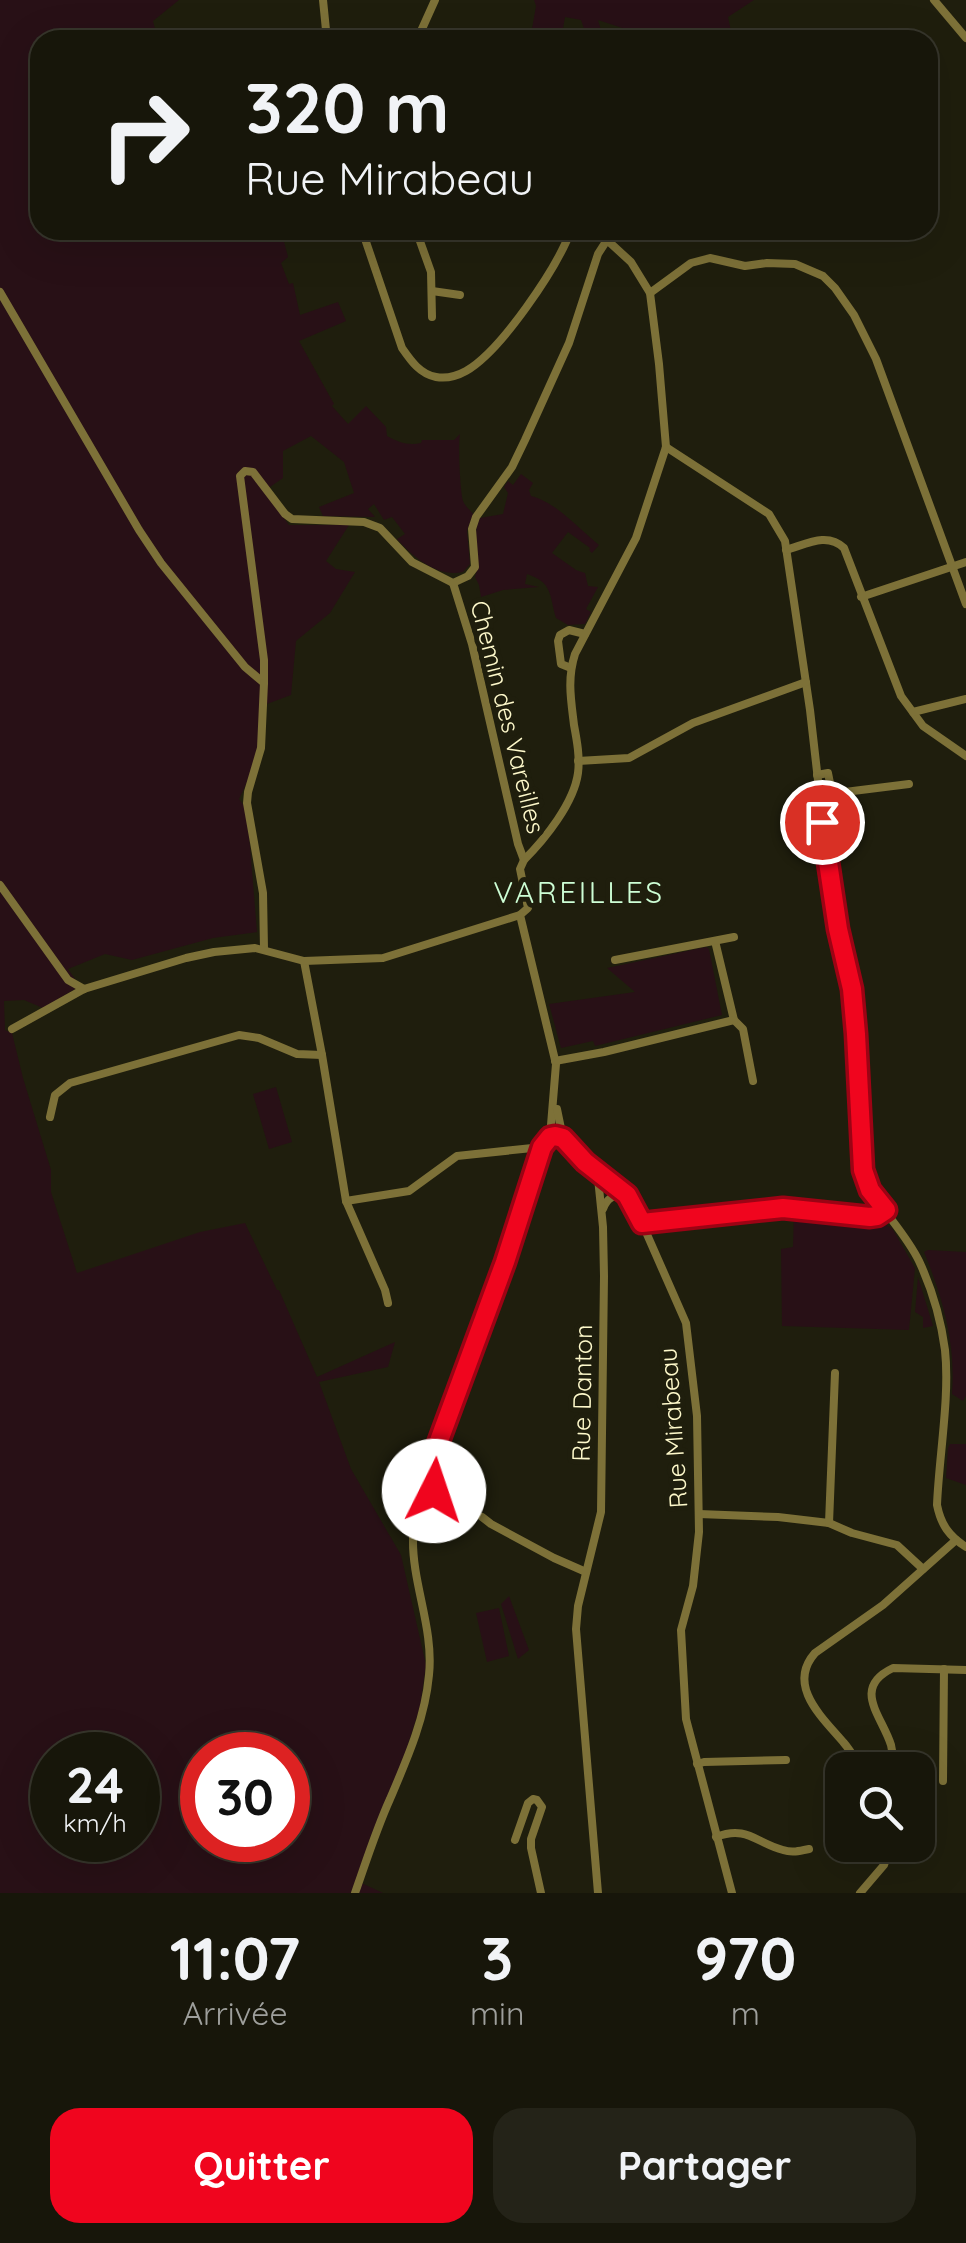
<!DOCTYPE html>
<html lang="fr">
<meta charset="utf-8">
<style>
body{margin:0;font-family:Quicksand,sans-serif;background:#242318;color:#f1f3f6;height:100vh;display:flex;flex-direction:column;font-size:38px;white-space:nowrap}
*{box-sizing:border-box;margin:0}
p{font-size:32px;color:#9e9f9c}
.icon{flex:none;width:55px;height:55px;fill:none;stroke:currentColor;stroke-width:2;stroke-linecap:round;stroke-linejoin:round}
.map{position:relative;height:1893px;overflow:hidden}
.details{display:flex;flex-direction:column;background:#17160a;flex:1}
.details>*{flex:none}
.hud{position:absolute;left:30px;top:30px;width:908px;height:210px;border-radius:30px;box-shadow:0 10px 40px #0002,0 0 0 2px #36352b;background:#17160a;color:#f1f3f6;overflow:hidden}
.tools{position:absolute;left:825px;top:1752px;display:grid;gap:20px}
.tools a{display:grid;place-items:center;width:110px;height:110px;border-radius:20px;background:#17160a;box-shadow:0 10px 40px #0002,0 0 0 2px #36352b;font-size:50px}
.speed{position:absolute;left:30px;top:1732px;display:flex;gap:20px;font-size:50px;font-weight:700;text-align:center}
.speed>*{display:grid;place-content:center;width:130px;height:130px;border-radius:50%;background:#17160a;box-shadow:0 10px 40px #0002,0 0 0 2px #36352b;line-height:1}
.speed small{font-size:25px;font-weight:400}
.speed .limit{border:15px solid #d22;background:#fff;color:#111}
.pin{position:absolute;display:grid;place-items:center;width:85px;height:85px;color:#fff;margin:-42px;border:5px solid #fff;border-radius:50%;box-shadow:0 2px 10px #0007}
.me{position:absolute;width:110px;margin:-55px;rotate:4deg;stroke-linejoin:round;filter:drop-shadow(0 0 8px #0008)}
.turn{display:flex;align-items:center;gap:35px;height:210px;padding:0 50px;font-size:45px}
.turn .icon{width:130px;height:130px;stroke-width:2.5}
.turn b{display:block;font-size:70px;line-height:85px}
.eta{display:flex;justify-content:space-evenly;align-items:center;height:170px;text-align:center}
.eta b{font-size:60px;font-weight:700;line-height:70px}
.cta{display:flex;gap:20px;margin-top:auto;padding:20px 50px}
.cta a{flex:1;height:115px;border-radius:30px;background:#f0051e;color:#fff;font-size:40px;font-weight:700;line-height:115px;text-align:center}
.cta a+a{background:#242318;color:#f1f3f6}
.map>svg:first-child{display:block}
.green{fill:#281016;fill-rule:evenodd}
.lines{fill:none;stroke-linecap:round;stroke-linejoin:round}
.street{stroke:#7d7138;stroke-width:8}
.route-casing{stroke:#9c0314;stroke-width:25}
.route{stroke:#f0051e;stroke-width:18}
.labels{text-anchor:middle;stroke-width:10;stroke-linejoin:round;paint-order:stroke}
.street-label{font-size:25px;fill:#fef9cb;stroke:#1f1e0d}
.quarter-label{font-size:30px;letter-spacing:2.5px;fill:#cdfed5;stroke:#1f1e0d}
</style>
<div class="map">
<svg width="966" height="1893" viewBox="0 0 966 1893">
<rect width="100%" height="100%" fill="#1f1e0d"/>
<g class="green">
<path d="M0 0H179L153 21 158 40H40V230H281L288 257 281 263 289 284 293 283 300 315 338 302 346 321 299 341 334 404 332 406 348 424 366 406 386 427 387 436C398 442 408 446 421 443L422 440H454L460 434C458 445 460 490 463 501 465 506 470 510 473 514L467 531 470 564 463 572C438 578 413 557 397 539L405 534 392 517 384 520 374 504 368 509 375 517 323 516 319 507 354 493 344 462 311 436 283 451V478L264 491 289 525H349L326 561 336 569 355 572 330 613 296 641 291 695 267 704 265 690C261 733 259 760 239 799L247 810 257 932 213 938 132 960 105 954 68 969 80 986 43 1008 24 1000 4 1001 5 1030 12 1033 23 1078 51 1170V1192L77 1273 200 1232 245 1223 277 1290H279L317 1377 395 1342 388 1367 319 1382 351 1469 401 1555 426 1665 420 1707 400 1769 370 1838 357 1881 383 1893H0ZM52 1755H138V1840H52ZM202 1755H288V1840H202Z"/>
<path d="M534 0H754L728 17 733 40H659L598 20 604 40H588L581 20 565 17 561 40H530L536 6Z"/>
<path d="M521 474 533 483 529 490 531 496C556 502 579 529 599 545L592 553 589 550 590 548 568 532 552 553 576 570 585 573 588 586 598 587 586 609 591 612 585 624 568 625 556 618C549 594 553 583 527 574L525 584 539 587 503 590 481 597 479 585 475 577C483 556 470 537 480 518L503 514 508 493 504 487 508 481 513 485Z"/>
<path d="M706 947 709 949 722 1015 595 1046 593 1041 561 1048 549 1004 635 992 607 968Z"/>
<path d="M276 1087 292 1142 269 1149 253 1094Z"/>
<path d="M794 1213 882 1223 892 1228 915 1268 909 1330 782 1326 781 1249 793 1247Z"/>
<path d="M928 1250 966 1252V1396L963 1401 952 1394C956 1345 943 1298 924 1252Z"/>
<path d="M918 1277 933 1326 923 1328V1317L915 1312Z"/>
<path d="M950 1444H966V1485L946 1478 948 1448Z"/>
<path d="M509 1596 529 1650 518 1659 501 1604Z"/>
<path d="M499 1608 509 1656 487 1662 476 1613Z"/>
</g>
<g class="lines">
<g class="street">
<path d="M323 0 327 40"/>
<path d="M934 0 966 38"/>
<path d="M417 40 435 0"/>
<path d="M362 230 402 348C411 361 420 374 436 377 447 379 457 376 466 371 501 351 557 268 571 230"/>
<path d="M416 230 431 272 432 317"/>
<path d="M432 291 460 295"/>
<path d="M0 292 139 530 161 563 245 667 264 683V660L240 476 245 471 253 472 285 514 292 519 364 522 380 528 412 562 453 583 468 576 475 567 472 529 476 517 512 467 525 440 569 343 598 254 607 240"/>
<path d="M650 293 691 263 710 258 745 266 767 263 795 264 823 276 835 288 854 315 876 359 966 604"/>
<path d="M666 447 769 514 785 541 810 710 828 868 838 929 851 989 856 1034 864 1177C878 1208 904 1230 919 1261 932 1289 941 1320 945 1350 950 1397 939 1456 937 1505 941 1525 949 1536 966 1547"/>
<path d="M786 550C807 544 827 532 844 548L901 696 923 726 966 756"/>
<path d="M453 583 472 644 518 844 524 860 520 869 528 908 520 915 556 1064 550 1137"/>
<path d="M861 597 966 562"/>
<path d="M571 668 561 664 558 641 560 635 569 630 585 634"/>
<path d="M264 683 261 748 248 792 247 803 263 893 264 949"/>
<path d="M913 712 966 699"/>
<path d="M578 761 629 758 693 723 806 682"/>
<path d="M817 775 828 773 831 788 837 793 909 784"/>
<path d="M524 860C545 839 574 803 578 773 580 757 577 741 574 725 571 700 567 679 575 654L636 538 666 447 659 364 650 293 631 262 607 240 602 230"/>
<path d="M0 885 68 980 84 989"/>
<path d="M715 941 734 1020 743 1029 753 1081"/>
<path d="M615 960 734 937"/>
<path d="M304 961 322 1055 346 1201 385 1290 388 1303"/>
<path d="M12 1029 84 989 186 958 214 952 255 948 304 961 383 958 520 915"/>
<path d="M555 1061 604 1052 734 1020"/>
<path d="M557 1109 563 1138"/>
<path d="M50 1117 55 1095 70 1083 239 1035 259 1038 297 1054 322 1055"/>
<path d="M346 1201 409 1191 457 1156 542 1147"/>
<path d="M603 1209C607 1197 615 1194 627 1195"/>
<path d="M642 1223 647 1220 698 1219 783 1208 870 1217 877 1216 886 1210"/>
<circle cx="422" cy="1488" r="12"/>
<path d="M426 1476 505 1262 542 1147 550 1137 558 1136 585 1162 627 1195 642 1223 686 1323 697 1416 699 1532 693 1586 681 1630 686 1719 732 1893"/>
<path d="M433 1483C451 1488 467 1491 478 1507"/>
<path d="M699 1514 778 1517 829 1523 852 1533 897 1545 923 1569"/>
<path d="M482 1517 491 1524 554 1558 586 1572"/>
<path d="M829 1523 835 1373"/>
<path d="M697 1764 704 1762 786 1760"/>
<path d="M862 1770C856 1761 851 1751 844 1743 823 1718 786 1686 815 1653L883 1605 956 1540"/>
<path d="M894 1770C894 1762 893 1753 891 1745 882 1716 851 1688 893 1668L966 1670"/>
<path d="M943 1781 944 1669"/>
<path d="M716 1837C747 1825 756 1843 783 1850 792 1853 800 1851 809 1849"/>
<path d="M833 1839 842 1837"/>
<path d="M515 1840 528 1803 533 1799 537 1800 542 1807 531 1839V1848L541 1893"/>
<path d="M355 1893C366 1862 376 1830 390 1799 407 1759 425 1719 429 1675 434 1628 412 1584 413 1538 413 1525 417 1512 419 1500"/>
<path d="M598 1893 576 1629 578 1606 601 1512 604 1276 603 1227 598 1178 600 1173"/>
<path d="M860 1893 884 1865 891 1845"/>
</g>
</g>
<g class="lines">
<defs>
<path id="route" d="M434 1491 433 1483 426 1476 505 1262 542 1147 550 1137 555 1136 563 1138 585 1162 627 1195 642 1223 783 1208 870 1217 877 1216 886 1210 870 1190 863 1170 856 1034 852 989 838 929 822 822"/>
</defs>
<use href="#route" class="route-casing"/>
<use href="#route" class="route"/>
</g>
<g class="labels">
<g class="street-label">
<text transform="translate(508 717) rotate(76)" y="9">Chemin des Vareilles</text>
<text transform="translate(582 1393) rotate(-89)" y="9">Rue Danton</text>
<text transform="translate(673 1428) rotate(-94)" y="9">Rue Mirabeau</text>
</g>
<g class="quarter-label">
<text x="579" y="903">VAREILLES</text>
</g>
</g>
</svg>
<div class="tools">
<a><svg class="icon" aria-label="search" viewBox="0 0 24 24"><circle cx="10" cy="10" r="6"/><path d="M15 15l6 6"/></svg></a>
</div>
<div class="speed"><div>24<small>km/h</small></div><div class="limit">30</div></div>
<div class="pin" style="left:822px;top:822px;background:#d93025"><svg class="icon" aria-label="arrive" viewBox="0 0 24 24"><path d="M6 21V4h12l-3 4 3 4H6"/></svg></div>
<svg class="me" style="left:434px;top:1491px" viewBox="-20 -20 40 40"><circle r="19" fill="#fff"/><path d="M0-13L10 11 0 6-10 11z" fill="#f0051e"/></svg>
<div class="hud">
<div class="turn"><svg class="icon" aria-label="right" viewBox="0 0 24 24"><path d="M7 20v-9h11M14 6l5 5-5 5"/></svg><div><b>320 m</b>Rue Mirabeau</div></div>
</div>
</div>
<section class="details">
<div class="eta">
<div><b>11:07</b><p>Arrivée</p></div>
<div><b>3</b><p>min</p></div>
<div><b>970</b><p>m</p></div>
</div>
<div class="cta"><a>Quitter</a><a>Partager</a></div>
</section>
